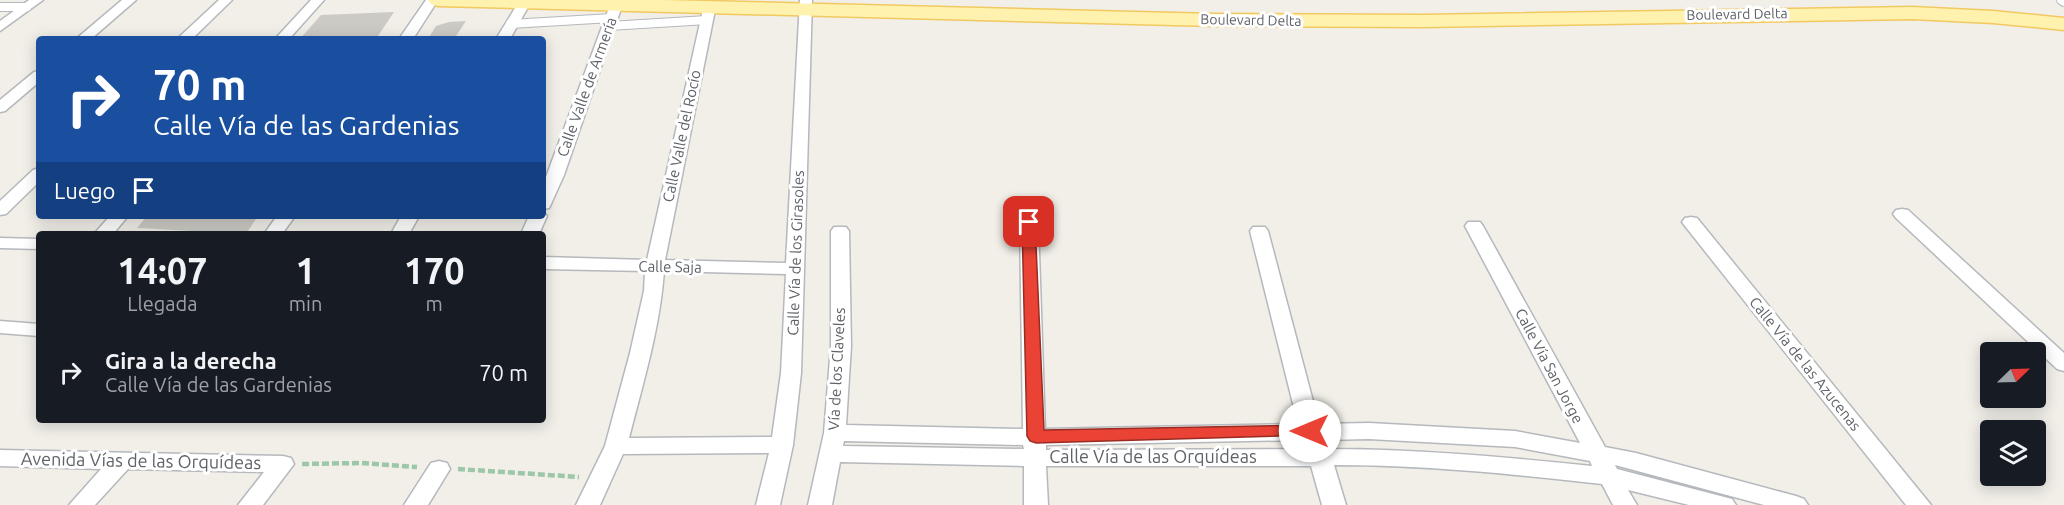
<!DOCTYPE html>
<html lang="es">
<meta charset="utf-8">
<style>
body{margin:0;font-family:Ubuntu,sans-serif;background:#20242c;color:#f1f3f6;height:100vh;display:flex;flex-direction:column;font-size:22px;white-space:nowrap}
*{box-sizing:border-box;margin:0}
p{font-size:20px;color:#9ea1a6}
.icon{flex:none;width:33px;height:33px;fill:none;stroke:currentColor;stroke-width:2;stroke-linecap:round;stroke-linejoin:round}
.map{position:relative;flex:1;overflow:hidden}
.panel{position:absolute;left:36px;top:231px;width:510px;height:192px;display:flex;flex-direction:column;background:#171b24;border-radius:6px;box-shadow:0 3px 15px #0003}
.panel>*{flex:none}
.top-card{position:absolute;left:36px;top:36px;width:510px;height:183px;border-radius:6px;box-shadow:0 3px 15px #0003;background:#1a4fa0;color:#fff;overflow:hidden}
.needle{width:39px;rotate:67deg}
.fabs{position:absolute;left:1980px;top:342px;display:grid;gap:12px}
.fabs a{display:grid;place-items:center;width:66px;height:66px;border-radius:6px;background:#171b24;box-shadow:0 3px 15px #0003;font-size:30px}
.pin{position:absolute;display:grid;place-items:center;width:51px;height:51px;color:#fff;margin:-26px;border-radius:12px;box-shadow:0 3px 9px #0006}
.me{position:absolute;width:66px;margin:-33px;rotate:270deg;stroke-linejoin:round;filter:drop-shadow(0 0 4px #0008)}
.turn{display:flex;align-items:center;gap:21px;height:126px;padding:0 18px;font-size:27px}
.turn .icon{width:78px;height:78px;stroke-width:2.5}
.turn b{display:block;font-size:42px;line-height:51px}
.then{display:flex;align-items:center;height:57px;padding:0 18px;background:#0003;gap:12px;font-size:22px}
.eta{display:flex;justify-content:space-evenly;align-items:center;height:102px;text-align:center}
.eta b{font-size:36px;font-weight:700;line-height:42px}
ul{padding:0;list-style:none}
li{display:flex;align-items:center;gap:18px;height:78px;padding:0 18px}
li div{flex:1}
li b{display:block;font-size:22px}
li em{font-style:normal}
.map>svg:first-child{display:block}
.building{fill:#cccac5}
.lines{fill:none;stroke-linecap:round;stroke-linejoin:round}
.service-casing{stroke:#b5b8bc;stroke-width:10}
.minor-casing{stroke:#b5b8bc;stroke-width:3}
.primary-casing{stroke:#f2c960;stroke-width:3}
.path{stroke:#9cc7a9;stroke-width:4.5;stroke-dasharray:7 3;stroke-linecap:butt}
.service{stroke:#fff;stroke-width:8}
.minor{fill:#fff;fill-rule:evenodd}
.primary{fill:#fff2af;fill-rule:evenodd}
.route{fill:#ea4335;stroke:#982c22;stroke-width:1.5}
.labels{text-anchor:middle;stroke-width:6;stroke-linejoin:round;paint-order:stroke}
.far-street-label{font-size:14px;fill:#5f6368;stroke:#fff}
.street-label{font-size:15px;fill:#5f6368;stroke:#fff}
.near-street-label{font-size:18px;fill:#5f6368;stroke:#fff}
</style>
<div class="map">
<svg width="2064" height="505" viewBox="0 0 2064 505">
<rect width="100%" height="100%" fill="#f1efe8"/>
<g class="building">
<path d="M394 12 376 39H300L321 15Z"/>
<path d="M466 21 454 39H428L436 26 449 22Z"/>
<path d="M147 216H258L246 234 137 228Z"/>
</g>
<g class="lines">
<defs>
<g id="service">
<path d="M2061 0 2064 2"/>
<path d="M0 7H27"/>
<path d="M510 24 612 18"/>
<path d="M609 26 707 20"/>
</g>
<g id="minor">
<path d="M29 0H43L0 31V21Z"/>
<path d="M122 0H136L91 39H76Z"/>
<path d="M219 0H232L192 39H177Z"/>
<path d="M311 0H324L289 39H275Z"/>
<path d="M426 0H438L413 39H399Z"/>
<path d="M520 0H532L510 39H496Z"/>
<path d="M612 0H622L623 3 564 175 551 204 549 208 543 209V185Z"/>
<path d="M800 0H812L801 373 793 445 780 505H756L769 453 623 454 600 505H576L605 446 630 353 644 291 645 271 543 269V257L647 260 704 5 710 1 716 5 665 260 786 263ZM664 271 786 274 781 373 772 437 629 438C643 383 660 328 664 271Z"/>
<path d="M39 71V82L5 111 0 112V100L34 72Z"/>
<path d="M39 168V182L6 214 0 215V201L33 170Z"/>
<path d="M1902 209 1908 210 2064 353V371L2057 369 1896 218 1893 214 1896 210Z"/>
<path d="M543 212 547 216 539 234H521L529 216H543Z"/>
<path d="M110 216H128L113 234H94Z"/>
<path d="M277 216H295L282 234H264Z"/>
<path d="M401 216H419L409 234H391Z"/>
<path d="M1029 217 1035 218 1038 222 1045 429 1298 424 1250 231 1253 227H1265L1268 231 1319 424 1369 423 1515 431 1580 443 1465 226 1468 222H1480L1483 226 1605 447 1636 453 1796 496 1804 499 1808 505H1764L1615 465 1617 469 1732 499 1736 505H1689L1628 490 1637 505H1613L1602 484C1513 474 1424 465 1334 465L1346 505H1322L1311 466H1046L1048 505H1024V466L840 462 832 505H808L824 433 831 346V231L834 227H846L849 231 851 346 846 425 1023 429 1020 222 1023 218ZM1369 439 1515 447 1590 461 1592 466C1504 457 1417 449 1328 449L1324 440ZM1303 440 1306 449 1046 450V445ZM844 441 1023 445 1024 449 843 446Z"/>
<path d="M1691 217 1697 218 1931 505H1906L1685 226 1682 222 1685 218Z"/>
<path d="M0 238 39 239V249L0 248Z"/>
<path d="M0 321 39 324V336L0 333Z"/>
<path d="M0 450 283 456 291 458 294 464 263 505H238L264 472 128 469 95 505H69L101 469 0 466Z"/>
<path d="M439 461 447 463 450 469 428 505H404L431 463Z"/>
</g>
<path id="primary" d="M428 0H662L1215 14 1424 15 1912 7 1993 11 2064 18V30L1993 23 1912 19 1424 27 1215 26 438 6 431 4Z"/>
</defs>
<use href="#service" class="service-casing"/>
<use href="#minor" class="minor-casing"/>
<use href="#primary" class="primary-casing"/>
<g class="path">
<path d="M302 464 361 463 417 467"/>
<path d="M458 469 579 477"/>
</g>
<use href="#service" class="service"/>
<use href="#minor" class="minor"/>
<use href="#primary" class="primary"/>
</g>
<path class="route" d="M1029 218 1035 222 1044 430 1310 425 1316 427 1319 431 1316 435 1036 443 1030 441 1027 436 1022 222Z"/>
<g class="labels">
<g class="far-street-label">
<text transform="translate(1737 14) rotate(-1)" y="5">Boulevard Delta</text>
<text transform="translate(1251 20) rotate(1)" y="5">Boulevard Delta</text>
</g>
<g class="street-label">
<text transform="translate(587 87) rotate(-70)" y="5">Calle Valle de Armería</text>
<text transform="translate(682 136) rotate(-78)" y="5">Calle Valle del Rocío</text>
<text transform="translate(796 253) rotate(-88)" y="5">Calle Vía de los Girasoles</text>
<text transform="translate(670 267) rotate(1)" y="5">Calle Saja</text>
<text transform="translate(1805 364) rotate(51)" y="5">Calle Vía de las Azucenas</text>
<text transform="translate(1549 366) rotate(62)" y="5">Calle Vía San Jorge</text>
<text transform="translate(837 369) rotate(-87)" y="5">Vía de los Claveles</text>
</g>
<g class="near-street-label">
<text x="1153" y="463">Calle Vía de las Orquídeas</text>
<text transform="translate(141 461) rotate(1)" y="6">Avenida Vías de las Orquídeas</text>
</g>
</g>
</svg>
<div class="fabs">
<a><svg class="needle" viewBox="-14 -14 28 28"><path d="M0-13l5 13h-10z" fill="#e53935"/><path d="M0 13l5-13h-10z" fill="#9ea1a6"/></svg></a>
<a><svg class="icon" aria-label="layers" viewBox="0 0 24 24"><path d="M12 4l9 5-9 5-9-5zM3 14l9 5 9-5"/></svg></a>
</div>
<div class="pin" style="left:1029px;top:222px;background:#d93025"><svg class="icon" aria-label="arrive" viewBox="0 0 24 24"><path d="M6 21V4h12l-3 4 3 4H6"/></svg></div>
<svg class="me" style="left:1310px;top:431px" viewBox="-20 -20 40 40"><circle r="19" fill="#fff"/><path d="M0-13L10 11 0 6-10 11z" fill="#ea4335"/></svg>
<div class="top-card">
<div class="turn"><svg class="icon" aria-label="right" viewBox="0 0 24 24"><path d="M7 20v-9h11M14 6l5 5-5 5"/></svg><div><b>70 m</b>Calle Vía de las Gardenias</div></div>
<div class="then">Luego<svg class="icon" aria-label="arrive" viewBox="0 0 24 24"><path d="M6 21V4h12l-3 4 3 4H6"/></svg></div>
</div>
<section class="panel">
<div class="eta">
<div><b>14:07</b><p>Llegada</p></div>
<div><b>1</b><p>min</p></div>
<div><b>170</b><p>m</p></div>
</div>
<ul>
<li><svg class="icon" aria-label="right" viewBox="0 0 24 24"><path d="M7 20v-9h11M14 6l5 5-5 5"/></svg><div><b>Gira a la derecha</b><p>Calle Vía de las Gardenias</p></div><em>70 m</em></li>
</ul>
</section>
</div>
